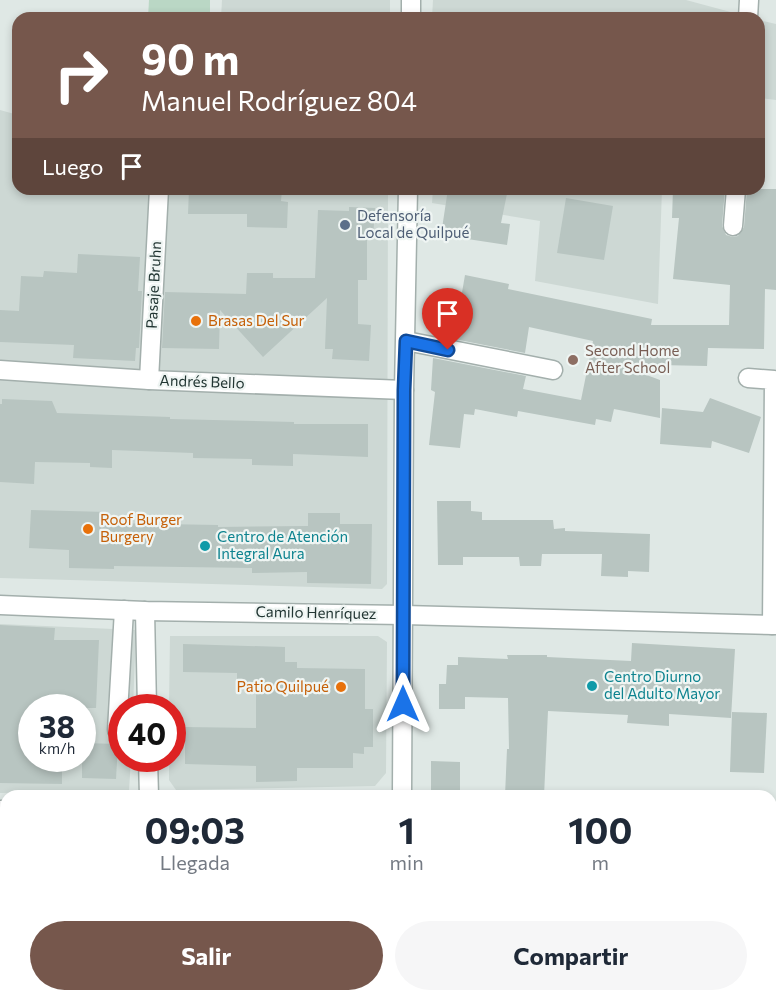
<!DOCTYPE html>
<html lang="es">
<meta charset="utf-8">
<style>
body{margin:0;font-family:Commissioner,sans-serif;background:#f6f6f7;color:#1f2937;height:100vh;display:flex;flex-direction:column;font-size:22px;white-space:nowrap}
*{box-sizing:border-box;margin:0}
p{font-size:20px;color:#747a83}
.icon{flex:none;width:33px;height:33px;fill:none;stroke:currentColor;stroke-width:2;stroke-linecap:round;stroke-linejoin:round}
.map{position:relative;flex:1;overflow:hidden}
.drawer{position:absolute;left:0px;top:790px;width:777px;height:212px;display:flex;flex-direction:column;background:#fff;border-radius:18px 18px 0 0;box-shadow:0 3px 9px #0003}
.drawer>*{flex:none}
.top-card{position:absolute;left:12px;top:12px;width:753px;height:183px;border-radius:18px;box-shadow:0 3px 9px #0003;background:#76574c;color:#fff;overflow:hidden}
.speed{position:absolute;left:18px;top:694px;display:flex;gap:12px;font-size:30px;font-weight:700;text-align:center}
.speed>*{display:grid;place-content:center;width:78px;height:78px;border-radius:50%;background:#fff;box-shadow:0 3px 9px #0003;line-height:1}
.speed small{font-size:15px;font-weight:400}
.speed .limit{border:9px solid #d22;background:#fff;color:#111}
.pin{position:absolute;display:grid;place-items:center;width:51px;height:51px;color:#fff;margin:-62px -26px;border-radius:50% 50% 50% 0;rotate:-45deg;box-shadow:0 0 6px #0007}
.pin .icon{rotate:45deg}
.me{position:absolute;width:66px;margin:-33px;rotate:0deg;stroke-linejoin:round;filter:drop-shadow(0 0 4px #0008)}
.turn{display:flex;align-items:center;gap:21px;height:126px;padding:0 30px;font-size:27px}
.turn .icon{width:78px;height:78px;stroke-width:2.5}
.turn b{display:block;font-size:42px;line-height:51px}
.then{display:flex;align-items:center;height:57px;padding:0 30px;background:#0003;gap:12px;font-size:22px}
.eta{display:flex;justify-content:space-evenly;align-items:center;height:102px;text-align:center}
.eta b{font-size:36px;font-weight:700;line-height:42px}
.primary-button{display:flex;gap:12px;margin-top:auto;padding:12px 30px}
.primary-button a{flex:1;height:69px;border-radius:36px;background:#76574c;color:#fff;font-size:24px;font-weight:700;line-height:69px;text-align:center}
.primary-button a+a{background:#f6f6f7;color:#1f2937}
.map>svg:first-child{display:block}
.built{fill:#cdd8d4;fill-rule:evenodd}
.green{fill:#bad7c5}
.building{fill:#b8c5c1}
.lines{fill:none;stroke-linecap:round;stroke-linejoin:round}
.minor-casing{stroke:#a3afac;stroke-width:21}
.path{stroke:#83a8a0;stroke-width:4;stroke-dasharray:3 4.5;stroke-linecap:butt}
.minor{stroke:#fff;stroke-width:18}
.rail-casing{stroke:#5c726e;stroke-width:7}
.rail{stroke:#eff5f3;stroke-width:4.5;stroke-dasharray:14;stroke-linecap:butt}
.route-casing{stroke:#114b97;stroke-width:15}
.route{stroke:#1a73e8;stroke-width:10}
.service-dot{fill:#5c6f8a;stroke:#eff5f3;stroke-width:2}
.food-dot{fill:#e8710a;stroke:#eff5f3;stroke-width:2}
.education-dot{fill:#8d6e63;stroke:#eff5f3;stroke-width:2}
.culture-dot{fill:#0f9aa8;stroke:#eff5f3;stroke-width:2}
.labels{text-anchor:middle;stroke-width:4.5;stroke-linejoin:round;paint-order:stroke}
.service-label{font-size:15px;fill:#4e5e75;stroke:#eff5f3;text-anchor:start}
.street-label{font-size:15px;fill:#223633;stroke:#eff5f3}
.food-label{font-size:15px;fill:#c56008;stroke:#eff5f3;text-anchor:start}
.education-label{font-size:15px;fill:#785e54;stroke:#eff5f3;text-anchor:start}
.culture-label{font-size:15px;fill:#0d838f;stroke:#eff5f3;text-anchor:start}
</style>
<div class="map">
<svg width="776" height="1001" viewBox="0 0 776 1001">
<rect width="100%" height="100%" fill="#dfe8e5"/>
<g class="built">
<path d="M222 0H390V18H221Z"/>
<path d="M433 0H686L753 18H432Z"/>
<path d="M759 20 776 24V100L759 98Z"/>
<path d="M0 110 18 115V189H388L387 584 382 589 0 578Z"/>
<path d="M433 189H662L658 304 535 281 540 221 432 203Z"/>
<path d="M0 624 136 630 133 708H122V759H131L129 790 0 793ZM32 708H82V759H32Z"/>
<path d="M170 636H378L387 642 386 773 375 786 176 790 169 780V759H172V708H169Z"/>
</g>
<path class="green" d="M149 0H210V18H148Z"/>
<g class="building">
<path d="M189 189 282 190 281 201 288 202 287 228 247 227V214H188Z"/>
<path d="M448 189H508L501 223 510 224 507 245 441 235Z"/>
<path d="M673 189H725L722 226 726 235 733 237 738 236 744 227 747 189H776V290L765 289 764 349 708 348 707 366 660 365V371L633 370 660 380V418L614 409 611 422 596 419 595 425 518 411 517 417 475 409 474 415 464 414 460 448 429 445 435 392 431 390 433 358 526 376 523 389 581 400 593 341 529 327 525 353 454 339 465 275 509 284 508 289 652 319 651 325H729L730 285 673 279 679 218H672Z"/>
<path d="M566 198 613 206 604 260 557 253Z"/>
<path d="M349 207 375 208 373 239H367V280H358V324L371 325 369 361 332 359 333 349H325L327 298 263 357 220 310 219 349 162 348 165 292 246 294 247 273H273V278H315L318 210 349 211Z"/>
<path d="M78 254 140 257 138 291H142L139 348H136L135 361 73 358 74 345 0 342V310L19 311 21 276 43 277 44 271 77 273Z"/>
<path d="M710 398 761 417 749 453 712 441 711 448 660 444 662 408 703 412Z"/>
<path d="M2 399 52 401 57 413 170 417V419L294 422V424H368V457L293 454V466L252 465V459L193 458V453L112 450V468L90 467V463L35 462 34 484 0 482V404H2Z"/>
<path d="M437 501H471V511L482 512V520H553L554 529 565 528V531L650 534 649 572 628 571V577L601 576 602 554H542L541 566H520L519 557H463V565H438Z"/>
<path d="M31 510 107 512V523L218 525V527L308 526V513H340V524H372L371 584 307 583V572L252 573V568L114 566V569L69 568V550L29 548Z"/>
<path d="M0 625 55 628 54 640H99L96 708H32V759H62V784L0 783Z"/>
<path d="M632 643 735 649 731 718 669 714V726L627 723 628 715 548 711 544 796H505L507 749H509L508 698 465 697V709H439V684H446L447 665H458V657L508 659 507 655H547V657L631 661Z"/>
<path d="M183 644 285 647V662H297V668L365 669V709H373V747H364V754L353 753V768H297V781L256 782V766L185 764V727L256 728V686H237V673L183 672Z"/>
<path d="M732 712 767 713 764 773 730 772Z"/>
<path d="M82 743 118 744 116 779 82 778Z"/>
<path d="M431 761 460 762V796H431Z"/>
</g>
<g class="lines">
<defs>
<g id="minor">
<path d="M411 18V0"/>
<path d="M748 18 749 0"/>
<path d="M733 226 736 189"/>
<path d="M406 341 553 370"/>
<path d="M0 370 149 380 404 390"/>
<path d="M748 378 774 380 772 625"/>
<path d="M149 380 159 189"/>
<path d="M0 605 145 611 404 615 776 625"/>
<path d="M145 611 147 708"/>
<path d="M117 730 124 610"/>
<path d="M148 759 149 796"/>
<path d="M402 796 404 390 408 189"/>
<path d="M0 810H6"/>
<path d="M0 869H6"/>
<path d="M771 953 776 954"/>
<path d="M464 996 511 1001"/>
<path d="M38 1001 88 996"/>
</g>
</defs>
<use href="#minor" class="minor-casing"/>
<path class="path" d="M338 1001 339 996"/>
<use href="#minor" class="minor"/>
<defs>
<g id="rail">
<path d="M0 957H6"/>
<path d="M0 978H6"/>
<path d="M664 996 693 1001"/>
<path d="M756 996 776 1000"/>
</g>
</defs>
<use href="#rail" class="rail-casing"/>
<use href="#rail" class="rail"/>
</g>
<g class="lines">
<defs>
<path id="route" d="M403 704 404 390 406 341 448 350"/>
</defs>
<use href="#route" class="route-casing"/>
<use href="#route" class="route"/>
</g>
<circle class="service-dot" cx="345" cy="225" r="6"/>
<g class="food-dot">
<circle cx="196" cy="321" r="6"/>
<circle cx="88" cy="529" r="6"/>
<circle cx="341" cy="687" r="6"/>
</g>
<circle class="education-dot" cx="573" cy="360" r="6"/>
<g class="culture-dot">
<circle cx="205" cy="546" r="6"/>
<circle cx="592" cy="686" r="6"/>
</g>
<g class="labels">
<g class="service-label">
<text x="357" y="221">Defensoría<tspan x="357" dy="17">Local de Quilpué</tspan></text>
</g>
<g class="street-label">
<text transform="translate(154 285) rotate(-87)" y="5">Pasaje Bruhn</text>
<text transform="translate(202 382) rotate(2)" y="5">Andrés Bello</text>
<text transform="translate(316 613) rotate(1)" y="5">Camilo Henríquez</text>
</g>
<g class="food-label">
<text x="208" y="326">Brasas Del Sur</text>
<text x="100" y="525">Roof Burger<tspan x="100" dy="17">Burgery</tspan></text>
<text x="329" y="692" text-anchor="end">Patio Quilpué</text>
</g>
<g class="education-label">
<text x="585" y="356">Second Home<tspan x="585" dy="17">After School</tspan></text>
</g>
<g class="culture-label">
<text x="217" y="542">Centro de Atención<tspan x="217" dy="17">Integral Aura</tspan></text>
<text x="604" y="682">Centro Diurno<tspan x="604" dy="17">del Adulto Mayor</tspan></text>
</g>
</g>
</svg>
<div class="speed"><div>38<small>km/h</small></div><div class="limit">40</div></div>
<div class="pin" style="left:448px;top:350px;background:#d93025"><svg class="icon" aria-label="arrive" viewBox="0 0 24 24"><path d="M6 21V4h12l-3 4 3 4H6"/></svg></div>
<svg class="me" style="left:403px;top:704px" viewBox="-20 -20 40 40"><path d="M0-17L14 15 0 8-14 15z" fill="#1a73e8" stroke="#fff" stroke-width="4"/></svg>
<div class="top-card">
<div class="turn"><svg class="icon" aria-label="right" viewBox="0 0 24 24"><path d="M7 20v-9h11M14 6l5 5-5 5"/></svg><div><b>90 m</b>Manuel Rodríguez 804</div></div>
<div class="then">Luego<svg class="icon" aria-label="arrive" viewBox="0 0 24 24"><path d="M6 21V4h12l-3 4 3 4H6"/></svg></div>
</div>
<section class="drawer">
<div class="eta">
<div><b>09:03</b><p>Llegada</p></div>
<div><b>1</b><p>min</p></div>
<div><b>100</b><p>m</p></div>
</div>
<div class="primary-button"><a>Salir</a><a>Compartir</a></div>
</section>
</div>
